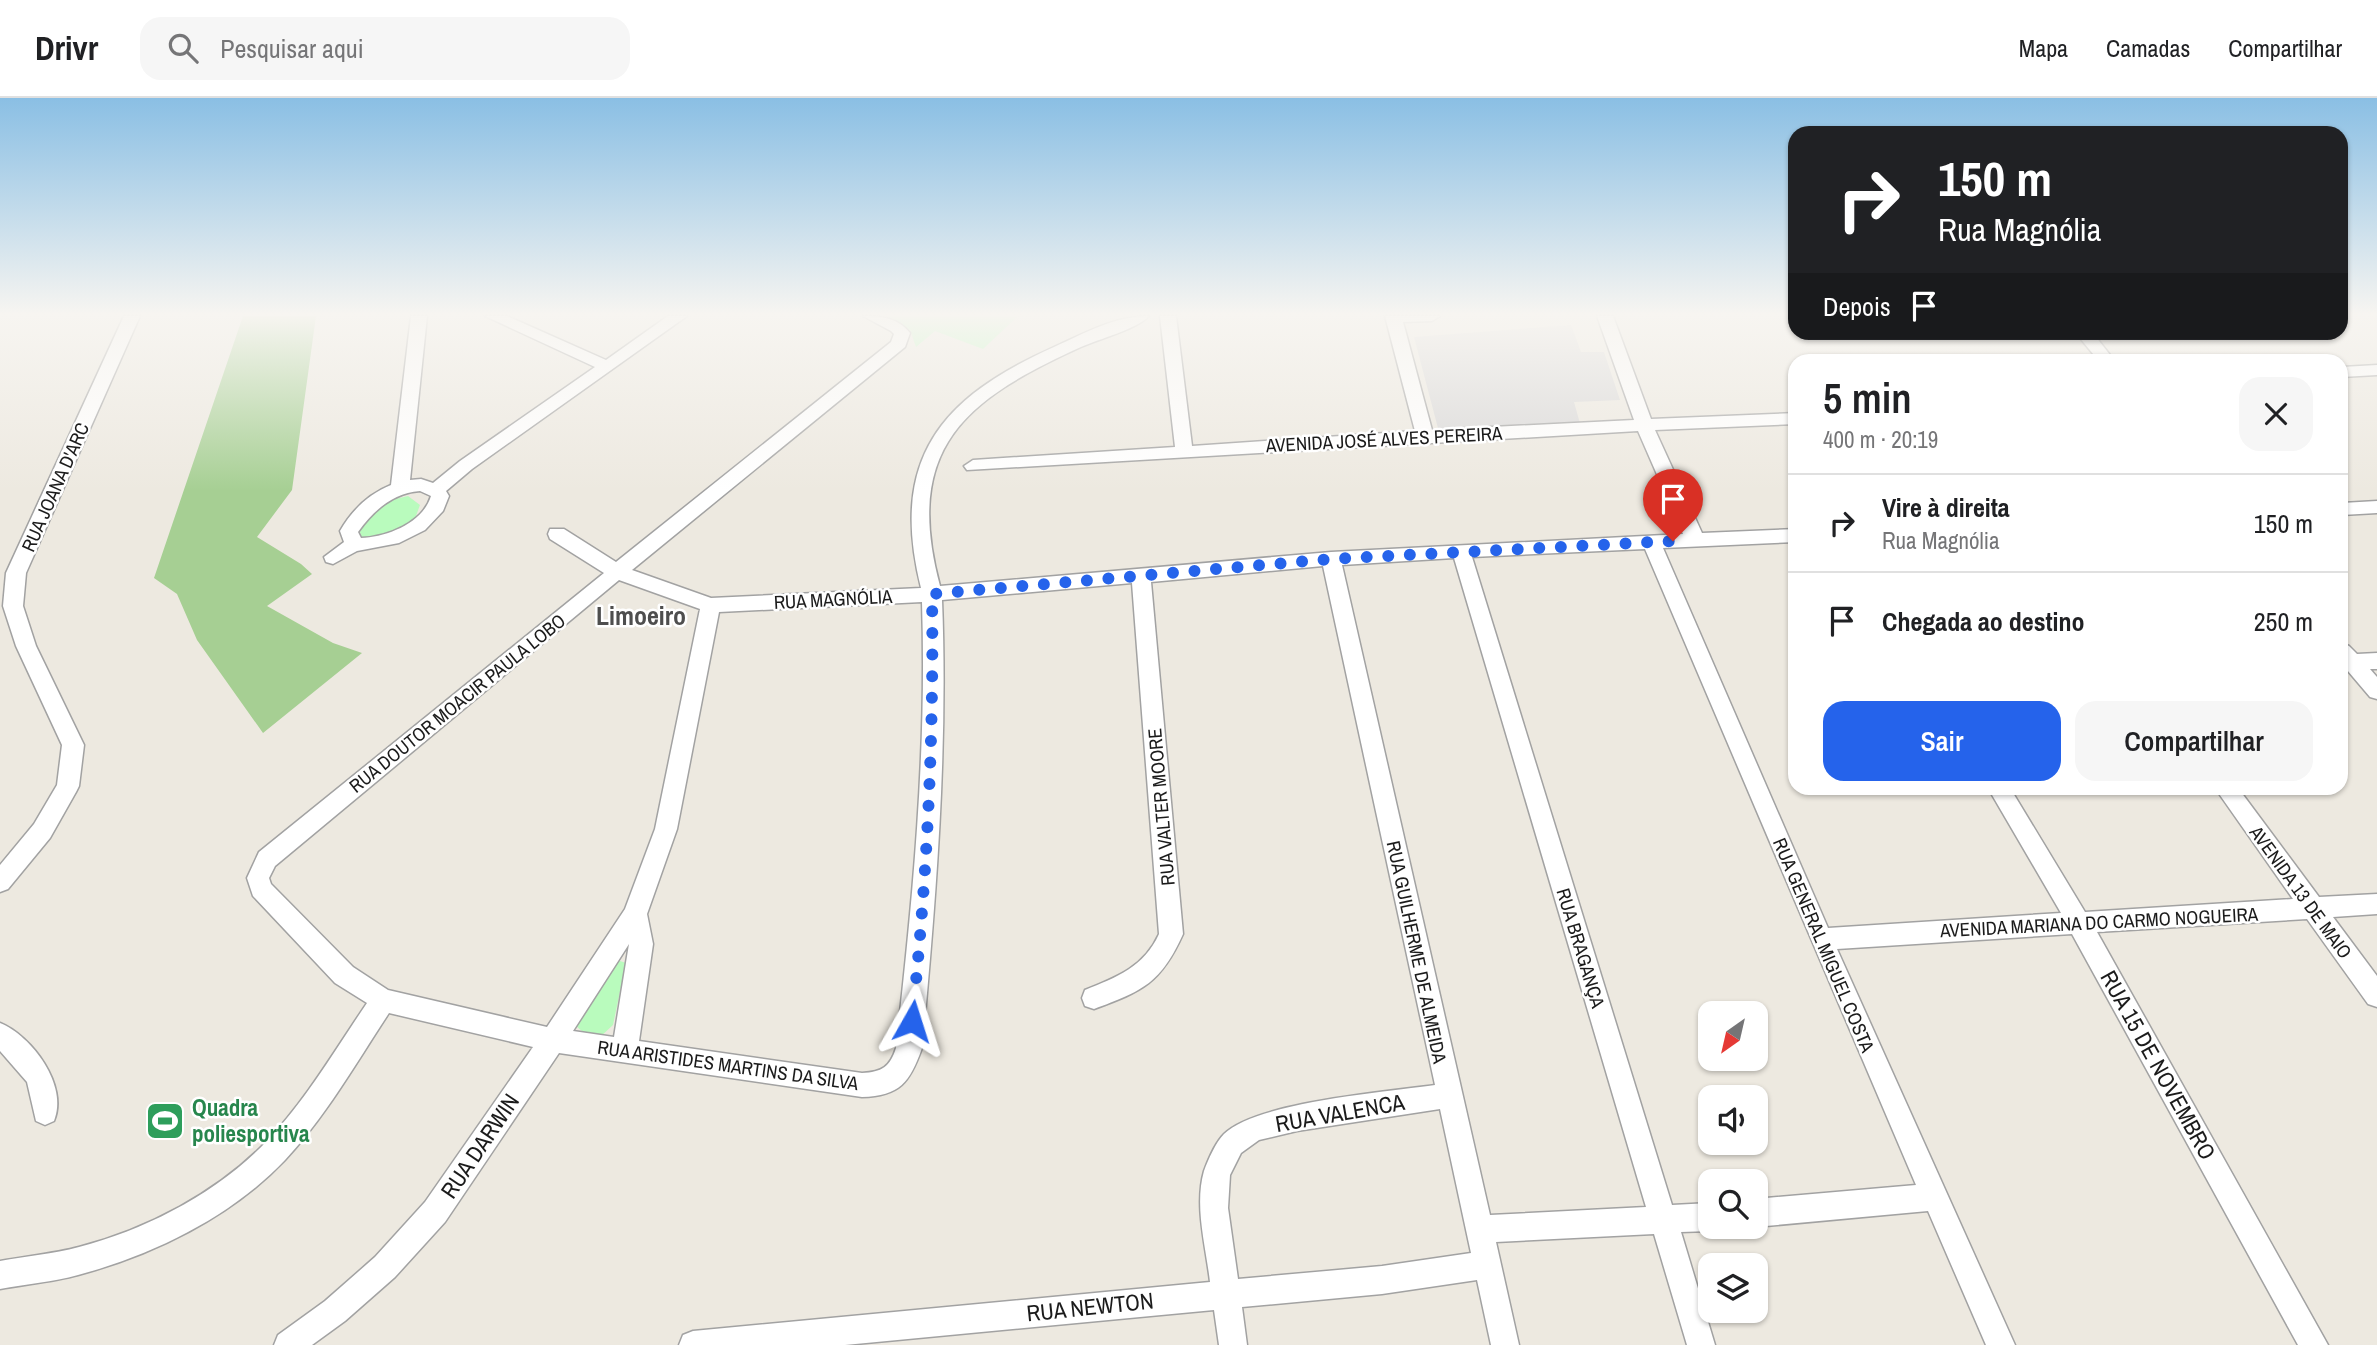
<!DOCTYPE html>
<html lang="pt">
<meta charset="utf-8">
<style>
body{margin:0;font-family:"Archivo Narrow",sans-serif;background:#f6f6f6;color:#202124;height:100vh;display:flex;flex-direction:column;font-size:26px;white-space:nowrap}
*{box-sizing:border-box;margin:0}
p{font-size:23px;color:#757577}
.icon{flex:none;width:38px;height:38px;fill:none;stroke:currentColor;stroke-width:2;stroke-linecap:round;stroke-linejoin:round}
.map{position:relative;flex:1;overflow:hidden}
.details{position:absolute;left:1788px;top:256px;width:560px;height:441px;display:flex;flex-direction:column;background:#fff;border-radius:21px;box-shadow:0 2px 5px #0004}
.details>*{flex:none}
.guide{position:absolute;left:1788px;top:28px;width:560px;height:214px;border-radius:21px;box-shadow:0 2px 5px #0004;background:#202124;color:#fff;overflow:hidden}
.needle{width:46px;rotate:214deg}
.controls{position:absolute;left:1698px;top:903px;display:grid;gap:14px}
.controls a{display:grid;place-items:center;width:70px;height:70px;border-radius:14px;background:#fff;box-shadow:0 2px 5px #0004;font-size:35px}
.pin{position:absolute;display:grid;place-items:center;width:60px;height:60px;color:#fff;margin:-72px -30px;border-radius:50% 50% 50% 0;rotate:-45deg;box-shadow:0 0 7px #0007}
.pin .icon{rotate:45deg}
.me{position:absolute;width:77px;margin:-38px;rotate:6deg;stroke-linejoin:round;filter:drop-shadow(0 0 5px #0008)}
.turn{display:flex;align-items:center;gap:24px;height:147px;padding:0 35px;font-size:32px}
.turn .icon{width:91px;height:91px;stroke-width:2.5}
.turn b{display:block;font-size:49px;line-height:60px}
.then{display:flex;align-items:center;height:66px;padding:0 35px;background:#0003;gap:14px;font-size:26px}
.round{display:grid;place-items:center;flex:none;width:74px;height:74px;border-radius:21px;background:#f6f6f6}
.headline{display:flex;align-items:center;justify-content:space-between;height:119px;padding:0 35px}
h1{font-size:42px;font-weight:600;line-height:52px}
.cta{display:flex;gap:14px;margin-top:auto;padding:14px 35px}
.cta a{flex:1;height:80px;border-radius:21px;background:#2563eb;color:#fff;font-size:28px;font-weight:600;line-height:80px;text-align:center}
.cta a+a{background:#f6f6f6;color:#202124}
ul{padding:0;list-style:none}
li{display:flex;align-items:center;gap:21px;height:98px;padding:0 35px;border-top:2px solid #e0e0e0}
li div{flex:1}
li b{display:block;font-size:26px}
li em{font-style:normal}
header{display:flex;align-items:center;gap:42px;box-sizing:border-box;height:98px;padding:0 35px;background:#fff;border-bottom:2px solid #e0e0e0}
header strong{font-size:33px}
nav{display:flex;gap:38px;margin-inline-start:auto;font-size:24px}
.search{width:490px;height:63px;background:#f6f6f6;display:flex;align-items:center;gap:18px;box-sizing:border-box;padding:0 24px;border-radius:21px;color:#757577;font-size:26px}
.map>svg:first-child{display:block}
.residential{fill:#d9d8d8}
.forest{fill:#a6cf93}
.park{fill:#b9fbbd}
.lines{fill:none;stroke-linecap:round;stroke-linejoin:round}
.street-casing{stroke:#a2a2a2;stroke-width:3}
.street{fill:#fff;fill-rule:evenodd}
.route{stroke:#2563eb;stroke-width:12;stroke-dasharray:0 21.6}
.labels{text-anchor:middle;stroke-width:5;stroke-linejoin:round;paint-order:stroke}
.street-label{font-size:19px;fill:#1b1b1b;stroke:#fff}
.near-street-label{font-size:23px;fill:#1b1b1b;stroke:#fff}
.near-leisure-label{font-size:23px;font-weight:bold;fill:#27864d;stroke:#fff;text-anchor:start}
.district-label{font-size:26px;font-weight:bold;fill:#4e4e4e;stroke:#fff}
</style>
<header>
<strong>Drivr</strong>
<div class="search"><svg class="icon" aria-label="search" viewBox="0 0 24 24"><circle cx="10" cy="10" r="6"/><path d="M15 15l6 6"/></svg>Pesquisar aqui</div>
<nav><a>Mapa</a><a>Camadas</a><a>Compartilhar</a></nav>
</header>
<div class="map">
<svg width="2377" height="1247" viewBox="0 0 2377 1247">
<rect width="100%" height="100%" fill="#ede9e0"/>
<path class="residential" d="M1571 227 1581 254H1604L1620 302 1574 304 1581 329 1439 334 1414 239Z"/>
<path class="forest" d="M243 218H316L292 392 257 439 301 466 312 476 267 508 333 545 362 555 263 635 197 542 177 496 154 480Z"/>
<g class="park">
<path d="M886 218H1018L983 251 935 233 916 249 910 232Z"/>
<path d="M408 398 420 407 413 426 397 436 362 441 359 431 387 403Z"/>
<path d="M614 861 626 865 613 927 600 939 583 934 576 928Z"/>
</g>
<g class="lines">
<defs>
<g id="street">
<path d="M124 218H140L26 475 23 508 36 548 84 647 79 688 76 694 50 740 8 791 0 794V767L34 726 57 687 62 647 16 548 3 508 6 475Z"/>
<path d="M411 218H427L410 382 421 381 433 385 460 363 595 269 485 218H507L606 262 668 218H687L472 371 446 393 449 398 443 413 425 432 399 445 357 453 333 466 326 464 324 459 344 444 340 433C352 412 369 396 391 387ZM420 393 431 398C423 425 387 439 361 440L358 434C374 412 393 395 420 393Z"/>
<path d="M863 218C882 218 898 220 910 235L905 249 632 472 711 500 921 490C889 361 940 300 1054 249 1085 235 1115 218 1149 218 1137 231 1099 241 1081 249 964 302 903 350 940 488L1331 454 1683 436 1638 333 967 372 964 368 973 362 1175 349 1160 218H1176L1192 348 1415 333 1385 218H1440L1432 223 1403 224 1432 332 1634 322 1597 218H1613L1651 321 1796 315V326L1655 332 1702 435 1796 431V444L1663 450 1828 830 2061 815 1988 690H2010L2085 814 2293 801 2215 690H2238L2319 799 2377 796V816L2333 819 2377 878V909L2368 906 2307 821 2097 834 2328 1247H2298L2072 836 1837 851 2015 1247H1986L1928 1113 1755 1129V1101L1916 1087 1645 451 1472 459 1672 1107 1710 1105V1129H1719L1710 1133 1681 1134 1715 1247H1687L1654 1136 1496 1144 1519 1247H1491L1477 1182 1382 1196 1242 1209 1247 1247H1219L1214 1212 845 1247H679L683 1237 693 1233 1210 1184C1206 1149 1194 1108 1204 1073 1208 1062 1216 1044 1224 1036 1257 1004 1386 994 1435 987L1323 468 1151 484 1183 836C1161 885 1143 893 1094 911L1085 908 1082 900 1085 892C1117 879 1144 869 1159 836L1132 485 942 502C948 652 936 801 922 950 910 984 900 998 862 999L559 955 445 1124 395 1179 345 1223 312 1247H274L278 1237 325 1203 375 1159 425 1104 533 949 389 915C356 965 326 1018 285 1062 231 1119 153 1157 78 1177 53 1184 26 1186 0 1191V1163C26 1158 53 1156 79 1149 147 1131 217 1095 267 1043 306 1002 335 952 367 905L335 885 253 798 247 780 259 754 604 475 550 441 548 436 550 431H564L616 464 891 244 894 236 891 233ZM1454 460 1646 1109 1490 1117 1342 467ZM619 482 700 511 655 731 625 811 547 929 388 892 353 869 271 786 269 780 275 768ZM922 504C927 653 913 801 896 950 890 969 882 974 862 975L639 943 653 846 647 816 677 731 719 514ZM629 846 614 939 573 933ZM1440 1011 1471 1155 1382 1168 1238 1181 1228 1110 1230 1077 1241 1055 1259 1042 1297 1033Z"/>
<path d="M2075 234H2092L2114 262H2098Z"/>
<path d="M2377 267V277L2342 279V269Z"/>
<path d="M2377 403V415L2342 417V405Z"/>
<path d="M2342 545 2349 548 2357 556 2377 555V571H2370L2377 579V601L2370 599 2342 566Z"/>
<path d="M0 925C32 938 69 988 54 1023L45 1027 36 1023 27 984 0 953Z"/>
</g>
</defs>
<use href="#street" class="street-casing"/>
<use href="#street" class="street"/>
</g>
<linearGradient id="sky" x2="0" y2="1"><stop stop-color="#8abfe4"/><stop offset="0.55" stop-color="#f7f5f1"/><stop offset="1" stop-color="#f7f5f1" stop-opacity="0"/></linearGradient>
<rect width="2377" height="393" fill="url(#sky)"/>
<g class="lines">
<path class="route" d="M912 923C927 781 934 640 932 496L1331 461 1673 443"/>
</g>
<defs>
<symbol id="stadium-square" viewBox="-11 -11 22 22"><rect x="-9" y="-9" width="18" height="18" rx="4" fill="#2e9e5b" stroke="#fff"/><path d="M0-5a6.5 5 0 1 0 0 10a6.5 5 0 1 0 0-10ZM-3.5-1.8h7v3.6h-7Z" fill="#fff"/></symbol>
</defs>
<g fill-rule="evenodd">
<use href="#stadium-square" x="143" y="1001" width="44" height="44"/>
</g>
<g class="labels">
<g class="street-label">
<text transform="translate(1384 341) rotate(-3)" y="7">AVENIDA JOSÉ ALVES PEREIRA</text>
<text transform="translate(55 389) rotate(-66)" y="7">RUA JOANA D'ARC</text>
<text transform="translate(833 501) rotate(-3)" y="7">RUA MAGNÓLIA</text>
<text transform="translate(457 605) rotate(-39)" y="7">RUA DOUTOR MOACIR PAULA LOBO</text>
<text transform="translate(1161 709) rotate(-95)" y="7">RUA VALTER MOORE</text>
<text transform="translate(2301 794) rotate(54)" y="7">AVENIDA 13 DE MAIO</text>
<text transform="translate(2099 824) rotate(-3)" y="7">AVENIDA MARIANA DO CARMO NOGUEIRA</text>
<text transform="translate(1824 847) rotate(67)" y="7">RUA GENERAL MIGUEL COSTA</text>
<text transform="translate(1581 850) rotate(73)" y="7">RUA BRAGANÇA</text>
<text transform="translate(1417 854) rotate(78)" y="7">RUA GUILHERME DE ALMEIDA</text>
<text transform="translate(728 967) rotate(8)" y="7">RUA ARISTIDES MARTINS DA SILVA</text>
</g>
<g class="near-street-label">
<text transform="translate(2158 967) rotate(61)" y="8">RUA 15 DE NOVEMBRO</text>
<text transform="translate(1340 1015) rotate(-10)" y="8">RUA VALENCA</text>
<text transform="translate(480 1048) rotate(-56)" y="8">RUA DARWIN</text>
<text transform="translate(1090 1209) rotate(-6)" y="8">RUA NEWTON</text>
</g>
<g class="near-leisure-label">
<text x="192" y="1018">Quadra<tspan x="192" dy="26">poliesportiva</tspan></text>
</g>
<g class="district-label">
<text x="641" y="527">Limoeiro</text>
</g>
</g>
</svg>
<div class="controls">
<a><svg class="needle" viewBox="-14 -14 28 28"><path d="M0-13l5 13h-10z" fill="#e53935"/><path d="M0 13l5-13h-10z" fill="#757577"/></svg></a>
<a><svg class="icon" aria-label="sound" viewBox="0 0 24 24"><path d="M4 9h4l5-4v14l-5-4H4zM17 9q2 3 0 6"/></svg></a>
<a><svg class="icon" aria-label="search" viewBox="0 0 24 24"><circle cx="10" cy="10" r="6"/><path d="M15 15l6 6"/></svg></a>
<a><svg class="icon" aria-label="layers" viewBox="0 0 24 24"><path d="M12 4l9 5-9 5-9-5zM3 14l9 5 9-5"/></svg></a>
</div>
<div class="pin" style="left:1673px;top:443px;background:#d93025"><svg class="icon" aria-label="arrive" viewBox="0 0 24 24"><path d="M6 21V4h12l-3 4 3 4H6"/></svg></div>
<svg class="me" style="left:912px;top:923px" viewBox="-20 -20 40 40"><path d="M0-17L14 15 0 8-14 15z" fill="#2563eb" stroke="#fff" stroke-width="4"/></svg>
<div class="guide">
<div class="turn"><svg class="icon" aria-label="right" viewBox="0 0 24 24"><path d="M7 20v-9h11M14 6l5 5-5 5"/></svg><div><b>150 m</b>Rua Magnólia</div></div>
<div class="then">Depois<svg class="icon" aria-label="arrive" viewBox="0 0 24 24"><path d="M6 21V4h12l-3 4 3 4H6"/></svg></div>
</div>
<section class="details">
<div class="headline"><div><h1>5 min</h1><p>400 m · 20:19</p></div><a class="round"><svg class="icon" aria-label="close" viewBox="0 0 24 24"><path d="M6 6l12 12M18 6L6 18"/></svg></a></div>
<ul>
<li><svg class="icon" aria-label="right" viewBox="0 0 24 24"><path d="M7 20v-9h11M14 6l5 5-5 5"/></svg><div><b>Vire à direita</b><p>Rua Magnólia</p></div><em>150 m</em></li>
<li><svg class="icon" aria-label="arrive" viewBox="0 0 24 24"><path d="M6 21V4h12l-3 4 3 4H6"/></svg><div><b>Chegada ao destino</b></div><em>250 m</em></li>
</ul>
<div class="cta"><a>Sair</a><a>Compartilhar</a></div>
</section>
</div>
